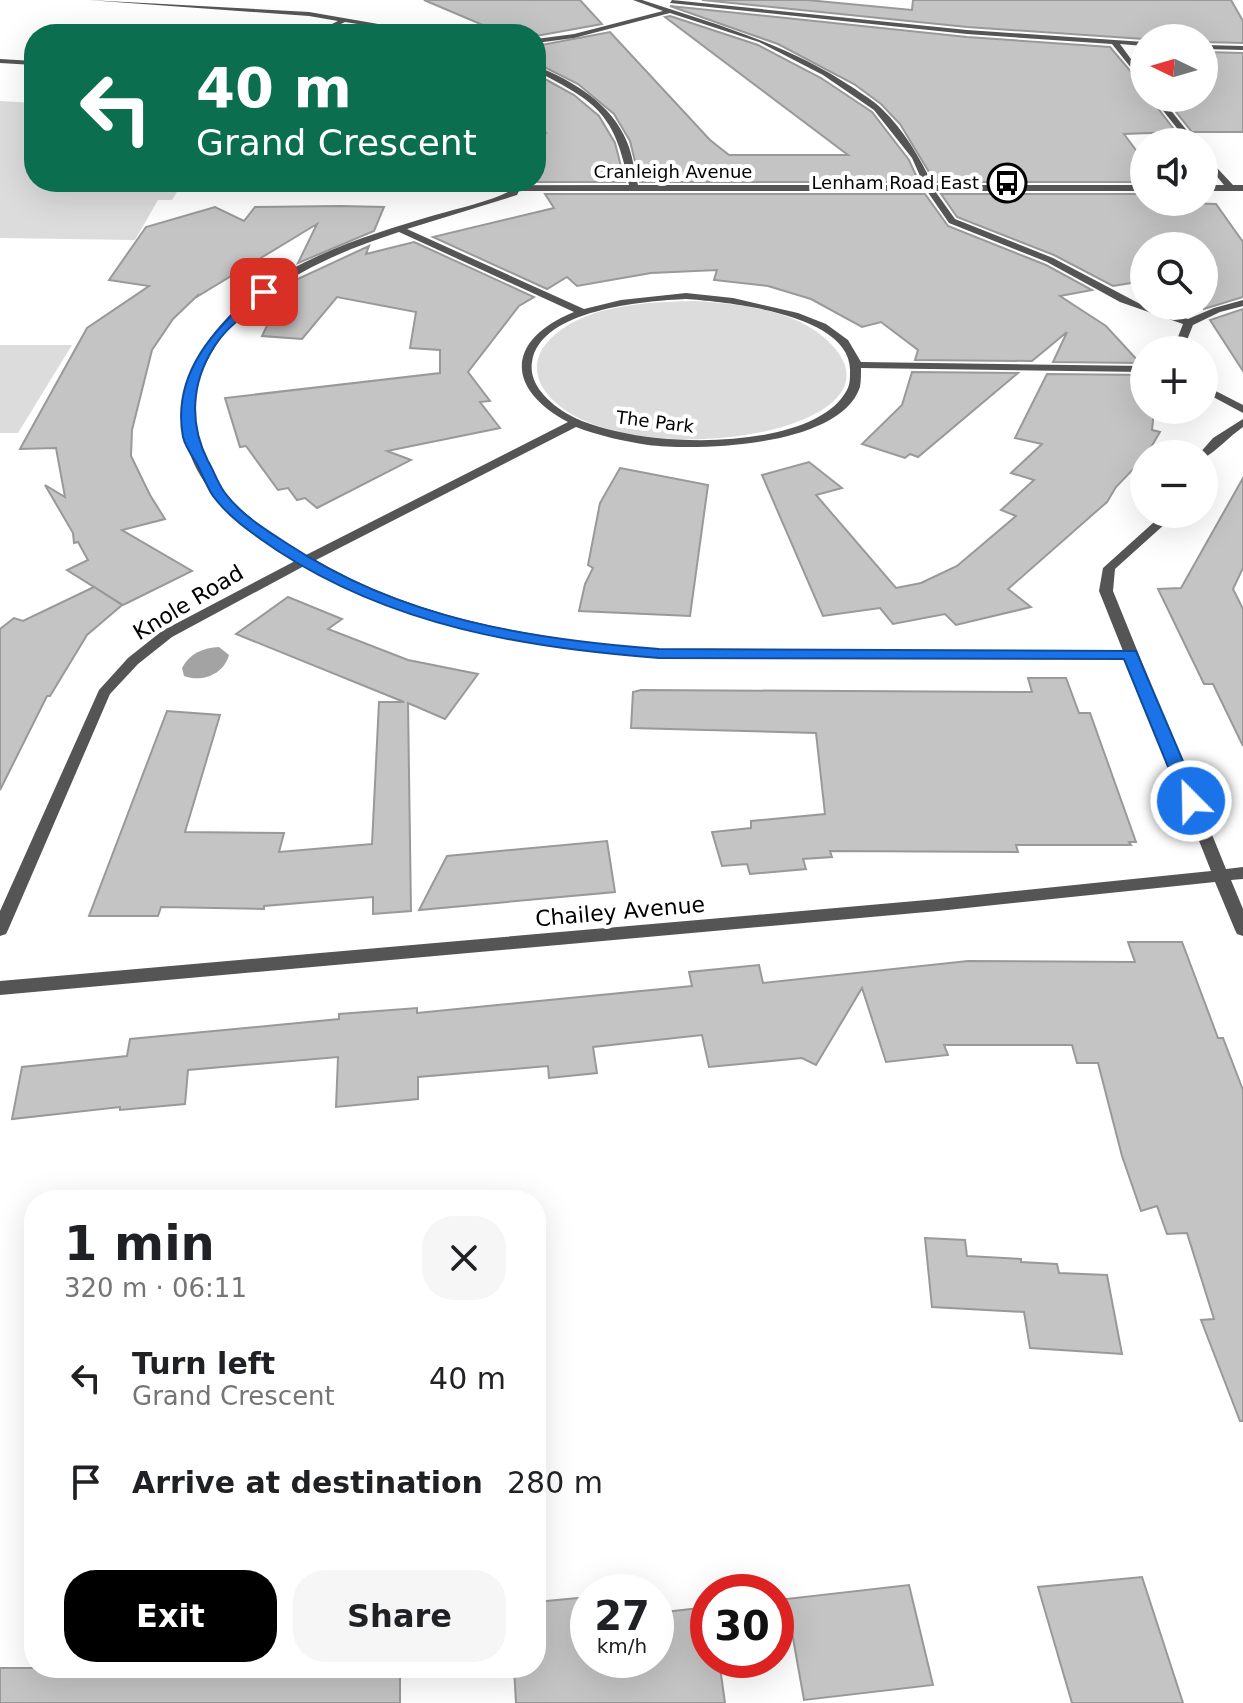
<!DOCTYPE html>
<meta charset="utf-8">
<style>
body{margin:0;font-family:"DejaVu Sans",sans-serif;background:#f6f6f6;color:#202124;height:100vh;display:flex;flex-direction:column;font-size:30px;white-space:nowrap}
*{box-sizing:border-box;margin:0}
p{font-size:26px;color:#757577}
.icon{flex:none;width:44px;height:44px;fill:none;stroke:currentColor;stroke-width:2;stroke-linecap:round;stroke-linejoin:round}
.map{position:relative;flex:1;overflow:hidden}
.panel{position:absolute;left:24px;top:1190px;width:522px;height:488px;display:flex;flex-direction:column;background:#fff;border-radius:32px;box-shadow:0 8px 32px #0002}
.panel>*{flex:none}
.banner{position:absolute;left:24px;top:24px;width:522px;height:168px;border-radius:32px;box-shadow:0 8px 32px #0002;background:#0b6e4f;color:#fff;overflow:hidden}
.needle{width:52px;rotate:275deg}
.controls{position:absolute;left:1130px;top:24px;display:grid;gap:16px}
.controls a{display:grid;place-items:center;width:88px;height:88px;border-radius:50%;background:#fff;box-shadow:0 8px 32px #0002;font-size:40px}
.speed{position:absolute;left:570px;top:1574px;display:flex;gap:16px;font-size:40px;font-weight:700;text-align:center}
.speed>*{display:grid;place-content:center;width:104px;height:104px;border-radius:50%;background:#fff;box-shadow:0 8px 32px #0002;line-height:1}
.speed small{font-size:20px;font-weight:400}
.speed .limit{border:12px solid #d22;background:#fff;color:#111}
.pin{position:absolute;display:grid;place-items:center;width:68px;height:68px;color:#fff;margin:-34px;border-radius:16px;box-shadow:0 4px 12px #0006}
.me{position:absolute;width:88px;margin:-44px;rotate:337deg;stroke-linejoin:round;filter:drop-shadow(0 0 6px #0008)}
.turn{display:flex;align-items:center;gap:28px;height:168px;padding:0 40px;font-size:36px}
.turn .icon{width:104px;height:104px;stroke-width:2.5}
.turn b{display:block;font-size:56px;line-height:68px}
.round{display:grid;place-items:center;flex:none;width:84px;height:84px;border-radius:32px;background:#f6f6f6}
.overview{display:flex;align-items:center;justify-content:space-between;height:136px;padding:0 40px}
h1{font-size:48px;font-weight:700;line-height:60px}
.button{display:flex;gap:16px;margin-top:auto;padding:16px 40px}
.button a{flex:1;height:92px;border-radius:32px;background:#000;color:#fff;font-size:32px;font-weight:700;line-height:92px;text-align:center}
.button a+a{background:#f6f6f6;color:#202124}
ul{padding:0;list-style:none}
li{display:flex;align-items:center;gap:24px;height:104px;padding:0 40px}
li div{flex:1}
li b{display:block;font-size:30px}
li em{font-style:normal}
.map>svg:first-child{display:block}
.green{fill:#dcdcdc}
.water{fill:#a3a3a3}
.building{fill:#c4c4c4;stroke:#999;stroke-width:2}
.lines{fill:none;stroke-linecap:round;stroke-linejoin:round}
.minor{fill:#555;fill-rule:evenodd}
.route{fill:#1a73e8;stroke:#114b97;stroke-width:2}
.labels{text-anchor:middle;stroke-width:8;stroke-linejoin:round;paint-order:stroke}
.far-street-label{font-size:18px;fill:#000;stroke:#fff}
.far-poi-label{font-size:18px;fill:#000;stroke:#fff;text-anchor:end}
.street-label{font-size:22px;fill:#000;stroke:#fff}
</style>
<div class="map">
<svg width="1243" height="1703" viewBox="0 0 1243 1703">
<rect width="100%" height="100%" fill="#fff"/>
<g class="green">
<path d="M0 101 34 103V182H183L172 200H158L135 240 0 238Z"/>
<path d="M695 301C739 304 798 309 831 344 920 436 602 481 543 388 534 374 535 357 546 344 579 304 648 302 695 301Z"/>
<path d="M0 345H72L18 433H0Z"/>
</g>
<path class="water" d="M219 647 229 655C224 674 202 683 184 676L182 668C190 653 203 648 219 647Z"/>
<g class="building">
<path d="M424 0H580L602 24 536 36 504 34Z"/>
<path d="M702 0H807L912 10 913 0H1231L1243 21V43L1204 42V38L1144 39 967 27Z"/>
<path d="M670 6 967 37 1110 47 1144 87V98H1150L1176 132 1124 134 1144 161V182H935L900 124 881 104 854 84 778 44Z"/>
<path d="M670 16 758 45 821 78 872 112 909 160 919 182H640L630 141 614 114 578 84 536 63V46L610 32 710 140 729 155H848L665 17Z"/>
<path d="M1204 52 1243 53V132H1192L1165 98H1204Z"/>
<path d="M536 74 574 95 599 116 615 143 625 182H538L536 134 546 133 536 121Z"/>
<path d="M545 194H925L948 226 1046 265 1092 290 1060 296 1106 326 1140 363 1053 362 1067 332 1032 361 915 360 918 350 881 322 862 327 811 299 768 286 714 280 717 270 651 273 577 286 567 277 547 289 433 237 554 208Z"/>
<path d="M941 194H1144V202L1216 204 1243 242V297L1204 309V246H1144V281L1113 286 1054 255 957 217Z"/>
<path d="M340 206 384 207 374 231 298 263 317 224 198 296 199 294 173 319 152 350 132 430 131 456 150 495 165 519 122 530 192 571 123 605 67 570 88 560 78 542 74 543 73 533 45 485 65 497 56 448 20 449 87 328 149 286 109 280 146 227 215 207 244 221 255 207Z"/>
<path d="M414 242 534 297 519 306 468 372 490 401 480 402 500 428 387 451 411 460 317 508 305 498 297 500 288 488 278 490 246 446 240 447 225 398 440 373V350L410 348 416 312 337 297 302 339 262 336 287 284 369 246 366 254Z"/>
<path d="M1243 309V371L1210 320Z"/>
<path d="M912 372 1018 373 918 457 910 454 905 458 862 444 902 405Z"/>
<path d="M1047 374 1144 375V410H1154L1152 430 1160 432 1147 454H1144L1141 466 1137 465 1116 487 1107 502 1008 589 1031 607 956 625 945 614 893 624 880 608 823 616 762 475 809 462 842 488 816 495 896 588 921 583 957 566 1016 516 1001 510 1034 480 1011 473 1042 444 1015 438Z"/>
<path d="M620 468 708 485 690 616 579 611 585 584 593 568 588 565 600 503Z"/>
<path d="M1243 478V568L1233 589 1243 609V746L1213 684H1204L1158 589 1181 588Z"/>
<path d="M94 587 122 605 87 635 50 696H47L0 790V629L14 618 23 621Z"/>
<path d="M288 597 342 619 328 629 408 660 478 674 445 719 408 703 411 911 373 914V897L264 906V909L161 907 158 916H89L167 711 220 715 185 832 284 833 279 852 372 844 379 702H404L236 634Z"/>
<path d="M1028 678H1066L1079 713H1090L1136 842H1129L1131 845H1016L1018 852 830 851 832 857 803 859 806 869 750 874 747 864 722 866 712 832 751 828V821L825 814 816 733 631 728 633 692 641 690 1032 692Z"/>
<path d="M607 841 615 892 419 910 447 856Z"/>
<path d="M1128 942H1182L1218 1038H1223L1243 1090V1421H1240L1201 1320 1214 1319 1187 1233 1167 1234 1157 1206 1141 1211 1122 1156 1098 1063H1077L1072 1045H944L948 1055 886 1062 862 988 816 1065 802 1058 709 1067 702 1035 593 1047 597 1073 549 1078 548 1066 418 1077V1099L336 1107 338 1057 188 1070 185 1104 120 1110V1107L12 1119 22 1067 127 1056 130 1039 339 1019V1014L417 1008V1013L692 986 689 972 759 965 763 983 968 961 1135 962Z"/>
<path d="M925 1238 965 1240 967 1256 1021 1259V1262L1057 1264 1059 1273 1107 1275 1122 1354 1030 1348 1024 1312 932 1307Z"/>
<path d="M1142 1577 1183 1703H1072L1038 1587Z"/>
<path d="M909 1585 933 1685 804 1700 786 1599Z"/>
<path d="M588 1597V1660H656V1613L708 1607V1660H719L725 1703H516L514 1668H536V1602Z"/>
<rect x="0" y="1668" width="400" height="35"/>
</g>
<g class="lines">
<g class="minor">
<path d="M88 0 309 12 436 34H421L345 22 320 34H312L338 21 309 16Z"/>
<path d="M633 0H642C715 24 788 44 852 87 862 94 873 100 882 109 904 130 920 158 933 185H1144V191H935L955 219 1053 258 1144 306 1188 319 1214 308 1243 300V306L1220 312 1193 325 1183 350H1173L1183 324 1120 302 1047 262 949 223 927 191H519L517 195 407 229 584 309 621 300 686 293 733 298 798 313 826 324 848 340 861 362 1144 366V372L861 368C861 374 861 381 860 387 840 447 699 451 648 445 624 441 599 436 576 427L316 560C421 621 540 639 659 650L1123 651 1099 591 1103 568 1163 514H1176L1115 569 1113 591 1226 869 1243 867V879L1231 880 1243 909V936L1237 934 1235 930 1215 882 938 911 0 995V981L938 899 1211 871 1127 659 659 658C537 646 414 628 306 565L172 637 138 664 110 694 8 930 6 934 0 936V911L99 690 128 658 162 631 297 560C244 529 186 486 183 419 181 389 193 363 209 340 260 267 355 239 435 215 460 208 488 202 510 191H203L199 188 200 186 629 185C615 115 599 103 536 71V66C572 80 612 104 627 142 633 156 634 171 638 185H924L912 158 874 110 823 75 759 42 670 13 574 38 536 43V39L574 34 663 11ZM399 232 574 312C507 339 504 388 568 422L306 555C273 536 240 514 217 483 167 414 204 338 267 294 307 266 352 247 399 232ZM686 299C728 302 853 314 850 372 850 379 850 384 847 390 811 458 610 450 557 407 543 396 529 381 532 362 540 309 645 301 686 299Z"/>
<path d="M672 0 967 30 1144 42V46L1120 44 1144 77V84L1112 44 967 34 670 3Z"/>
<path d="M1204 45 1243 46V50L1204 49Z"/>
<path d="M0 59 34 61V65L0 63Z"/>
<path d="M1153 98H1161L1196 142H1188Z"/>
<path d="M1204 154 1233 185H1243V191H1204V185H1224L1204 161Z"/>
<path d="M1204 385 1243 405V413L1204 392Z"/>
<path d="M1243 419V427C1230 436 1215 452 1204 458V454H1199L1213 438Z"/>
</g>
</g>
<path class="route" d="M261 289 270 292C252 311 228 324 214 347 191 383 189 424 208 461 214 471 218 484 225 493 242 516 268 531 291 546 402 619 529 639 659 649L1136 651 1200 801 1191 807 1182 801 1124 659 659 658C525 648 393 626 278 551 255 535 230 519 213 496 207 487 202 474 197 464 192 456 185 446 183 437 171 373 216 326 261 289Z"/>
<defs>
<symbol id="bus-ring" viewBox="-11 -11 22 22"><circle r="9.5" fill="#fff" stroke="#000" stroke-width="1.5"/><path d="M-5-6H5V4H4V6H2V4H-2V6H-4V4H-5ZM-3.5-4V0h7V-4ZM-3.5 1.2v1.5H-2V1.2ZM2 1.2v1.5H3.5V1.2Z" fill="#000"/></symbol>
</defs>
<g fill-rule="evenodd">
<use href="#bus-ring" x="985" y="161" width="44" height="44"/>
</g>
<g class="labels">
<g class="far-street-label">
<text x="673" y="178">Cranleigh Avenue</text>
<text transform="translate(655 422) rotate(7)" y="6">The Park</text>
</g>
<g class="far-poi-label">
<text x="979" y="189">Lenham Road East</text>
</g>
<g class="street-label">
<text transform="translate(188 602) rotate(-31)" y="8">Knole Road</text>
<text transform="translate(620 911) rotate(-5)" y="8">Chailey Avenue</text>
</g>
</g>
</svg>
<div class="controls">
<a><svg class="needle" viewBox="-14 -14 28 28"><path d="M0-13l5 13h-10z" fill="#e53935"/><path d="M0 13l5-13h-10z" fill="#757577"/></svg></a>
<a><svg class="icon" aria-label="sound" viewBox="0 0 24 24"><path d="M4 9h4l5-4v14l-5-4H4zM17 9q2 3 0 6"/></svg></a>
<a><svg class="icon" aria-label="search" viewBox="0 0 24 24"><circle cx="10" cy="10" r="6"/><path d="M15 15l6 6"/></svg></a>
<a>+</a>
<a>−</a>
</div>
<div class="speed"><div>27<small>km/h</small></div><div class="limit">30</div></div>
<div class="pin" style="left:264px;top:292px;background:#d93025"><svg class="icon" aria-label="arrive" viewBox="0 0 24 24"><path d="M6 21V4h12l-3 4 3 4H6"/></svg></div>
<svg class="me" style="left:1191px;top:801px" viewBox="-20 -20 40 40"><circle r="17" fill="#1a73e8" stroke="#fff" stroke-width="3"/><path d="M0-11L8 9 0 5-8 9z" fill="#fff"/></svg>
<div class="banner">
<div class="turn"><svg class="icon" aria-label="left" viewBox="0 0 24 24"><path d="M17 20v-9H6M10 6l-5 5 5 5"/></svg><div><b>40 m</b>Grand Crescent</div></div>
</div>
<section class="panel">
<div class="overview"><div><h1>1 min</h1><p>320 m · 06:11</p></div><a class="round"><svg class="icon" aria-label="close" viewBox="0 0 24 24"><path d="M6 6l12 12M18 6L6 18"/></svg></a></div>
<ul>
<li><svg class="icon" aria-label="left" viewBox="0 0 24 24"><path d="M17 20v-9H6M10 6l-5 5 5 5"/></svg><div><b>Turn left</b><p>Grand Crescent</p></div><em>40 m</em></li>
<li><svg class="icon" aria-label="arrive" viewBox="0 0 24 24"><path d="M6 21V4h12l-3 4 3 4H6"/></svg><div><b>Arrive at destination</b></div><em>280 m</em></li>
</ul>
<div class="button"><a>Exit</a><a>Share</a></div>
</section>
</div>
